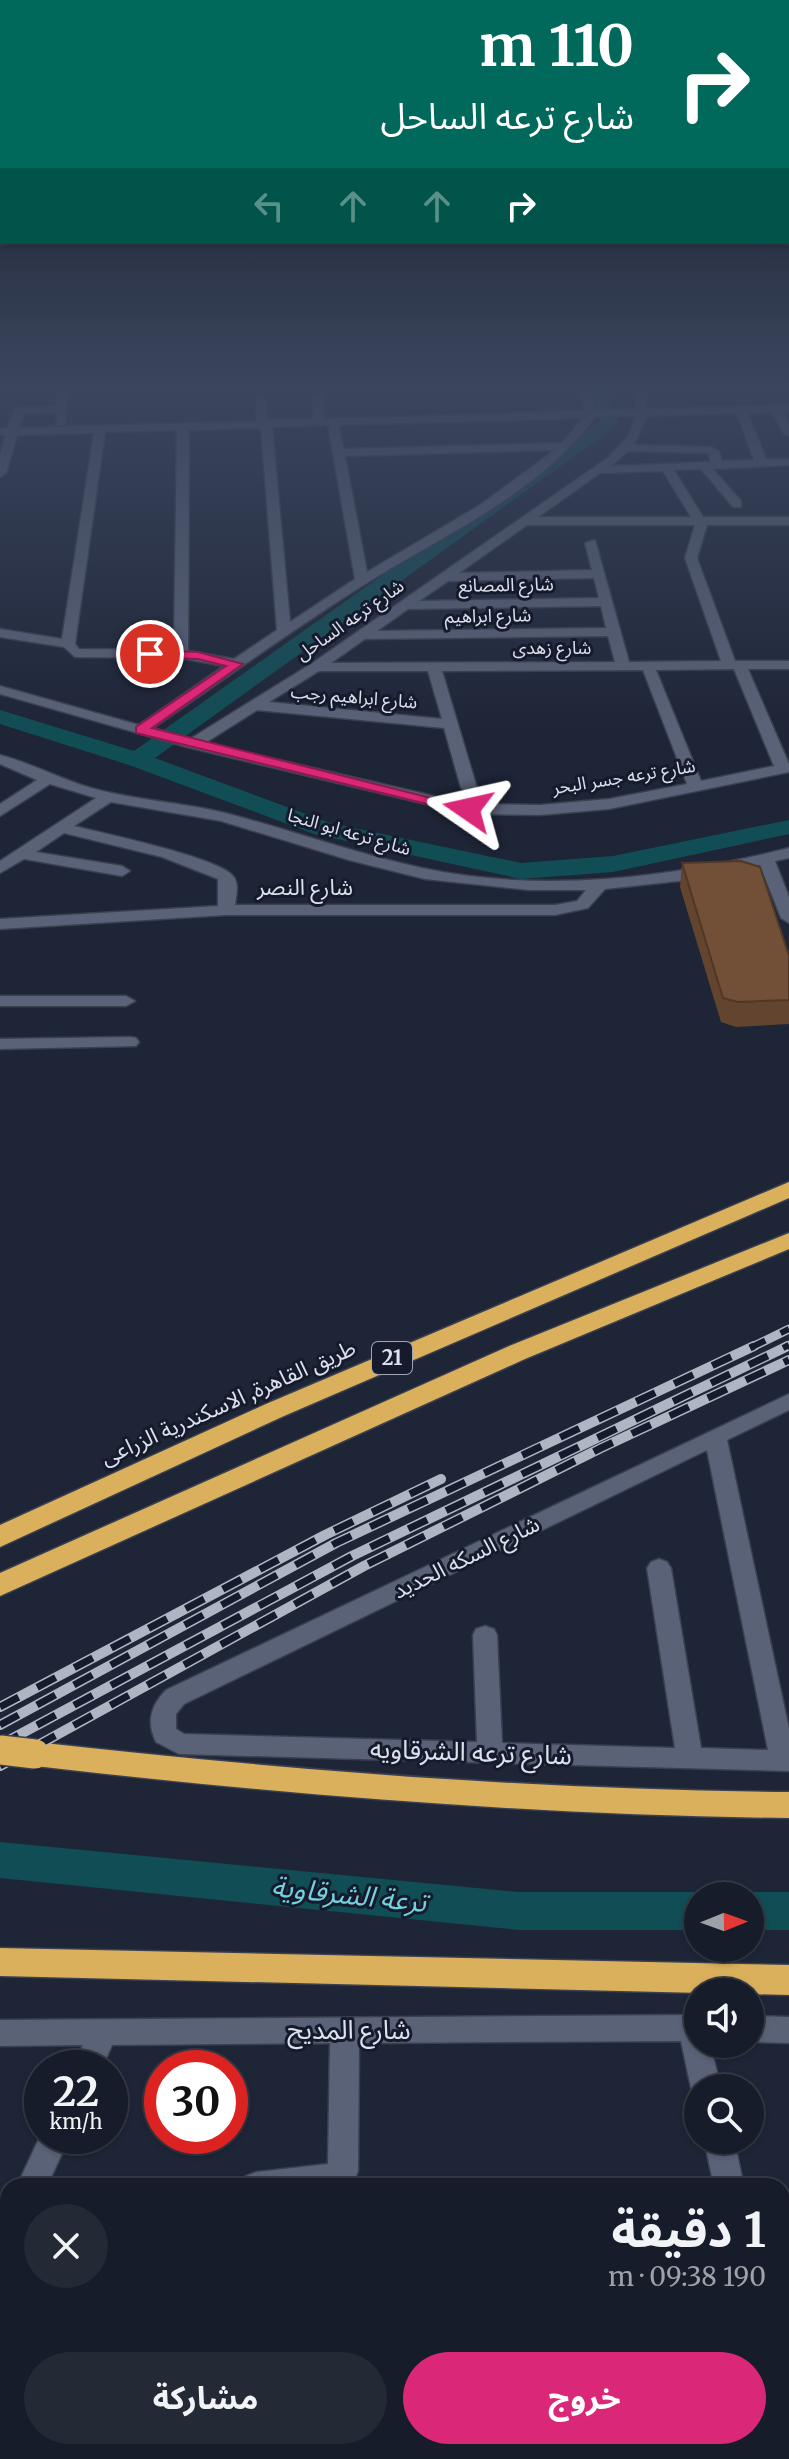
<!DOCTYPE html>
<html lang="ar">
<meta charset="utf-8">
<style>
body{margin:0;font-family:Merriweather,"Noto Sans Arabic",serif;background:#232935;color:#f1f3f6;direction:rtl;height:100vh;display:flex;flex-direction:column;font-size:30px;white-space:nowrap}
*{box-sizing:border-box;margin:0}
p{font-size:26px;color:#9ea1a8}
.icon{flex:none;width:44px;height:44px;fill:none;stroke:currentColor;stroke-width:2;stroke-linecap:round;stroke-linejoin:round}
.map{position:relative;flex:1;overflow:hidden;direction:ltr}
.details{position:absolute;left:0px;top:2178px;width:790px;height:282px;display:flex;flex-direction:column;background:#161c29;border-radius:24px 24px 0 0;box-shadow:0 2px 6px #0004,0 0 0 2px #353a46;direction:rtl}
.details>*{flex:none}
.hud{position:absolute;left:0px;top:0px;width:790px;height:244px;box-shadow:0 2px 6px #0004,0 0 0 2px #353a46;direction:rtl;background:#00695c;color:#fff;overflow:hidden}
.needle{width:52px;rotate:89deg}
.controls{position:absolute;left:684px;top:1882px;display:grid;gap:16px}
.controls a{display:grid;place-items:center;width:80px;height:80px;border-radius:50%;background:#161c29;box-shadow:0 2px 6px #0004,0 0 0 2px #353a46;font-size:40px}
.speed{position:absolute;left:24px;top:2050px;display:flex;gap:16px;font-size:40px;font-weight:700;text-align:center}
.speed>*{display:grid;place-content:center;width:104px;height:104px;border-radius:50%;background:#161c29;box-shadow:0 2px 6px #0004,0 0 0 2px #353a46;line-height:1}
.speed small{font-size:20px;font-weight:400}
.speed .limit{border:12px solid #d22;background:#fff;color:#111}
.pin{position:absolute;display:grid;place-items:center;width:68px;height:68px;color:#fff;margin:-34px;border:4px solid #fff;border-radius:50%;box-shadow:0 2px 8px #0007}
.me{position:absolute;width:88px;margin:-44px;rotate:281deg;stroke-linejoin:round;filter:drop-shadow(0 0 6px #0008)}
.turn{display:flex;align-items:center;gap:28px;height:168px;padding:0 24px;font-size:36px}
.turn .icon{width:104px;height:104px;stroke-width:2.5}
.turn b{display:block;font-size:56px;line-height:68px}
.lanes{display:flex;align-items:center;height:76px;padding:0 24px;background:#0003;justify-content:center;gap:40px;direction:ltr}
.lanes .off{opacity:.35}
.round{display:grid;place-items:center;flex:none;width:84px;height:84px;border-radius:42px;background:#232935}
.overview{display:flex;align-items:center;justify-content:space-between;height:136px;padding:0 24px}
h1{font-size:48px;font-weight:700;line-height:60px}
.cta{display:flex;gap:16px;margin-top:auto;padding:16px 24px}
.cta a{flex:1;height:92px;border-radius:48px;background:#db2777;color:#fff;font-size:32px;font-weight:700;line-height:92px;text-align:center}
.cta a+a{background:#232935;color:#f1f3f6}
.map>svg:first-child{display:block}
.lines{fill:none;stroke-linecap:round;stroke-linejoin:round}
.canal{fill:#114d55;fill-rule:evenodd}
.street-casing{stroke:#3b4050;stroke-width:3}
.highway-casing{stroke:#3b4050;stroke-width:3}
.street{fill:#5a6277;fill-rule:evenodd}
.highway{fill:#dab05c;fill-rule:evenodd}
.rail-far1-casing{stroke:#afb5c2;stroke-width:9}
.rail-casing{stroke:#afb5c2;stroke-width:10}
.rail-far1{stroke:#151b2c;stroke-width:6;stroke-dasharray:17;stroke-linecap:butt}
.rail{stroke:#151b2c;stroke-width:7;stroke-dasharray:21;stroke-linecap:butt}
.highway-bridge-casing{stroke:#3b4050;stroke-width:32;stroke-linecap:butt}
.highway-bridge{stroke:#dab05c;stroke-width:29}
.wall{fill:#62442f}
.building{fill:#724f37;stroke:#503726;stroke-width:2}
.route{fill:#db2777;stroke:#8e194d;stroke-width:2}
.labels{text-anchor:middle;stroke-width:6;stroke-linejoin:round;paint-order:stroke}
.far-street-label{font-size:18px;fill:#dce1ed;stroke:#151b2c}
.shield{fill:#151b2c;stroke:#a0a6b3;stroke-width:2}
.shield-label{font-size:20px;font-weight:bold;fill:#dce1ed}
.street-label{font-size:22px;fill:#dce1ed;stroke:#151b2c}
.near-street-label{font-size:26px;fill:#dce1ed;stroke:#151b2c}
.near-water-label{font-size:28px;font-style:italic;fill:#75d0de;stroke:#151b2c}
</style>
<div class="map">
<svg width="789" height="2459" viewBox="0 0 789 2459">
<rect width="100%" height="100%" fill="#1e2537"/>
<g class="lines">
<g class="canal">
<path d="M590 386H608L618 423 615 427 155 758 330 823 521 863 613 856 789 820V834L613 872 521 879 314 834 129 765 0 724V710L134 751 600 421Z"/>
<path d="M0 1842 519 1892H698L708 1896H698V1930H519L0 1878Z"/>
<path d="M750 1892H789V1930H750V1896H740Z"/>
</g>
<defs>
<g id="street">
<path d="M58 386H68L65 425H57L56 412 24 413 19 428 256 421V399L261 396 266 399 267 420 313 419V397L318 394 323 397 324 419 584 411 579 386H589L595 411 636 409 635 386H645L647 409 789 405V411L783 412 789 423V436L785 435 772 412 748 413 766 459H789V465L713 469 741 501V507H733L701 469 674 470 703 517H789V525H707L697 558 735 661H789V669H748L789 764V772L609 809 540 815 468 814 187 747 0 694V686L139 725 224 666 181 658 75 657 64 647 0 637V629L62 639 94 433 17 435 6 473 0 477V454L6 435H0V429L8 428 15 408 56 406ZM737 413 754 460 722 461 719 451 711 447 634 445 647 416ZM636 416 629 435 609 457 311 664 190 739 153 728C223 680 292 630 365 584 445 534 537 495 595 417ZM583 418 562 443 343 449 339 425ZM328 425 355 579 290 622 272 427ZM257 428 261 429 277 630 234 659 188 651 189 430ZM177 430 174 650 79 649 75 644 105 432ZM555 450 480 505 367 572 345 456ZM628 451 708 453 711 462 611 466ZM663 471 691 517H538L600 473ZM527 525H695L685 558 721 661 629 662 595 540 585 543 592 570 459 573ZM594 578 599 598 419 601 448 581ZM601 606 606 628 377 631 408 609ZM608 636 615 662 331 663 365 639ZM734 669 774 766 701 781 656 670ZM643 670 687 784 609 799 540 805 468 804 205 743 257 710 444 728 461 788 469 793 477 788 442 671ZM319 671H428L442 719 269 702Z"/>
<path d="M782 386H789V392L785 391Z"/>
<path d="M0 755C31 763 60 779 91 788 136 801 184 802 229 814 294 831 356 854 422 868 544 894 670 878 789 848V858L775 861 789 897V923L781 918 760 865 688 880 605 889 588 908 555 915H226L0 929V919L218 906V879L162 857 64 833 36 852 122 866 130 871 122 876 24 859 0 873V861L96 798 50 784 0 816V804L37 780 0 764ZM111 802 221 821 349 860 425 879 529 890H586L577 901 555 905H235C236 895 240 883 232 875 216 857 102 833 74 826Z"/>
<path d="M0 996H126L135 1001 126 1006H0Z"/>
<path d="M130 1037 136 1038 139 1042 136 1046 0 1049V1039Z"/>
<path d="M789 1394V1410L727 1440 789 1729V1771L179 1754 156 1742C146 1722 151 1705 166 1690ZM707 1450 768 1750 701 1748 671 1568 667 1562 659 1559 651 1562 647 1568 675 1748 502 1743 497 1635 494 1629 485 1626 476 1629 473 1635 477 1742 184 1734 176 1729V1714L184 1704Z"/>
<path d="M698 2015V2044H710L721 2088H698V2098L691 2088 681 2041 359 2043 358 2171 354 2181 345 2186H242L246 2176 257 2172 328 2164 330 2043 112 2045 102 2068H72L83 2045 0 2046V2020Z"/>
<path d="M750 2016 789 2017V2043L750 2042Z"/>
<path d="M42 2132V2136H70L47 2186H17Z"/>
<path d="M704 2140H734L744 2186H714Z"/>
<path d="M8 2196V2225L0 2229V2199Z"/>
<path d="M782 2394 789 2396V2456L780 2452Z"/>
</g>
<g id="highway">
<path d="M789 1182V1198L284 1416 0 1547V1525L266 1404Z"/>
<path d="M789 1233V1249L525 1359 0 1596V1573L507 1347Z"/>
<path d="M35 1742C286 1770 536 1790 789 1792V1818C536 1815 286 1795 35 1766L24 1763 20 1754 24 1745Z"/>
<path d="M0 1948 789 1965V1995L0 1976Z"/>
</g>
</defs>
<use href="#street" class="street-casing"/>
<use href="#highway" class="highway-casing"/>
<use href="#street" class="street"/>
<use href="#highway" class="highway"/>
<defs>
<g id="rail-far1">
<path d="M750 1348 789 1329"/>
<path d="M783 1348 789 1345"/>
</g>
<g id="rail">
<path d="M0 1707 325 1535 441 1479"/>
<path d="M0 1725 336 1543 754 1346"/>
<path d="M0 1745 352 1556 788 1346"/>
<path d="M0 1766 364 1566 601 1448 789 1360"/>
</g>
</defs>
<use href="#rail-far1" class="rail-far1-casing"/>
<use href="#rail" class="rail-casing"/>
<use href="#rail-far1" class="rail-far1"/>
<use href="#rail" class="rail"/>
<defs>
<path id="highway-bridge" d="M0 1750 35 1754"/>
</defs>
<use href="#highway-bridge" class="highway-bridge-casing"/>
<use href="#highway-bridge" class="highway-bridge"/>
</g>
<path class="wall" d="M682 863 789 956V1024L736 1027 721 1022 680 887Z"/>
<path class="building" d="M741 861 760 867 789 956V1000L738 1002 723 998 682 863Z"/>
<linearGradient id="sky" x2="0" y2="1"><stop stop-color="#10141e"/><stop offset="0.53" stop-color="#3b465e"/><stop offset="1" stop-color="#3b465e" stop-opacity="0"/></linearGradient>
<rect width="789" height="730" fill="url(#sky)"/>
<path class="route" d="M150 650 198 652 243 664 152 728 475 809 468 814 136 733V727L226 666 198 659 146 657V652Z"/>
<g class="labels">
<g class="far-street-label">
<text transform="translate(506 585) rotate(-1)" y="6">شارع المصانع</text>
<text transform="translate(488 616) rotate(-1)" y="6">شارع ابراهيم</text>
<text transform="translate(350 620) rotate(-35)" y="6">شارع ترعه الساحل</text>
<text x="552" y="654">شارع زهدى</text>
<text transform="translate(354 697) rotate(5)" y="6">شارع ابراهيم رجب</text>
<text transform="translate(624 777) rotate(-9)" y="6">شارع ترعه جسر البحر</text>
<text transform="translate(349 832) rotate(16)" y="6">شارع ترعه ابو النجا</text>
</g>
<rect class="shield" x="372" y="1342" width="40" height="32" rx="6"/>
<g class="shield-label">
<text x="392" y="1365">21</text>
</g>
<g class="street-label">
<text x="305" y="895">شارع النصر</text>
<text transform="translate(228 1402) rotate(-24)" y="8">طريق القاهرة, الاسكندرية الزراعى</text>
<text transform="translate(466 1557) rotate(-26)" y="8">شارع السكه الحديد</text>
</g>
<g class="near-street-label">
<text transform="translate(471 1752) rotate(2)" y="9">شارع ترعه الشرقاويه</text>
<text x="349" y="2039">شارع المديح</text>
</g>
<g class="near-water-label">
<text transform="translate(349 1894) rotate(6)" y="10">ترعة الشرقاوية</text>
</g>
</g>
</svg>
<div class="controls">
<a><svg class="needle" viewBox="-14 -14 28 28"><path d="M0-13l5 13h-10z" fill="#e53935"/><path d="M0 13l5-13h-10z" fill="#9ea1a8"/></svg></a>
<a><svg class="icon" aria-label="sound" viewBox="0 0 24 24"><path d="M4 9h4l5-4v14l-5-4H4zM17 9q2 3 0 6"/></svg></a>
<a><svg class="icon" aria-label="search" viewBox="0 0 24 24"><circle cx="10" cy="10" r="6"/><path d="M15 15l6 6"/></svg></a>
</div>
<div class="speed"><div>22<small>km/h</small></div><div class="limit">30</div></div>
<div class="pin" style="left:150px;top:654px;background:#d93025"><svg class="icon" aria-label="arrive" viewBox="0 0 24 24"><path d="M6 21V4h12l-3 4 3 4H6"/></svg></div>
<svg class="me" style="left:468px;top:809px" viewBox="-20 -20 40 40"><path d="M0-17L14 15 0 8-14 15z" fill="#db2777" stroke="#fff" stroke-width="4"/></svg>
<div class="hud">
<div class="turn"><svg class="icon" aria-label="right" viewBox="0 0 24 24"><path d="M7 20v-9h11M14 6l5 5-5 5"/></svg><div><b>110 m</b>شارع ترعه الساحل</div></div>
<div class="lanes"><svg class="icon off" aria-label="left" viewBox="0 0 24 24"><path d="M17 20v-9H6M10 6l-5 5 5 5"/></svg><svg class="icon off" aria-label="ahead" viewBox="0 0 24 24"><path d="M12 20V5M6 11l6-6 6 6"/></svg><svg class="icon off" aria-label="ahead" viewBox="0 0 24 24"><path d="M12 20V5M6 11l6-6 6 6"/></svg><svg class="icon" aria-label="right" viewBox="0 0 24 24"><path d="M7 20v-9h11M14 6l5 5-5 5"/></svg></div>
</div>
<section class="details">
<div class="overview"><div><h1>1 دقيقة</h1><p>190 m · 09:38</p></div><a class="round"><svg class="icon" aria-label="close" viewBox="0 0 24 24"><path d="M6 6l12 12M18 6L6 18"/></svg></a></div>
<div class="cta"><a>خروج</a><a>مشاركة</a></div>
</section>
</div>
